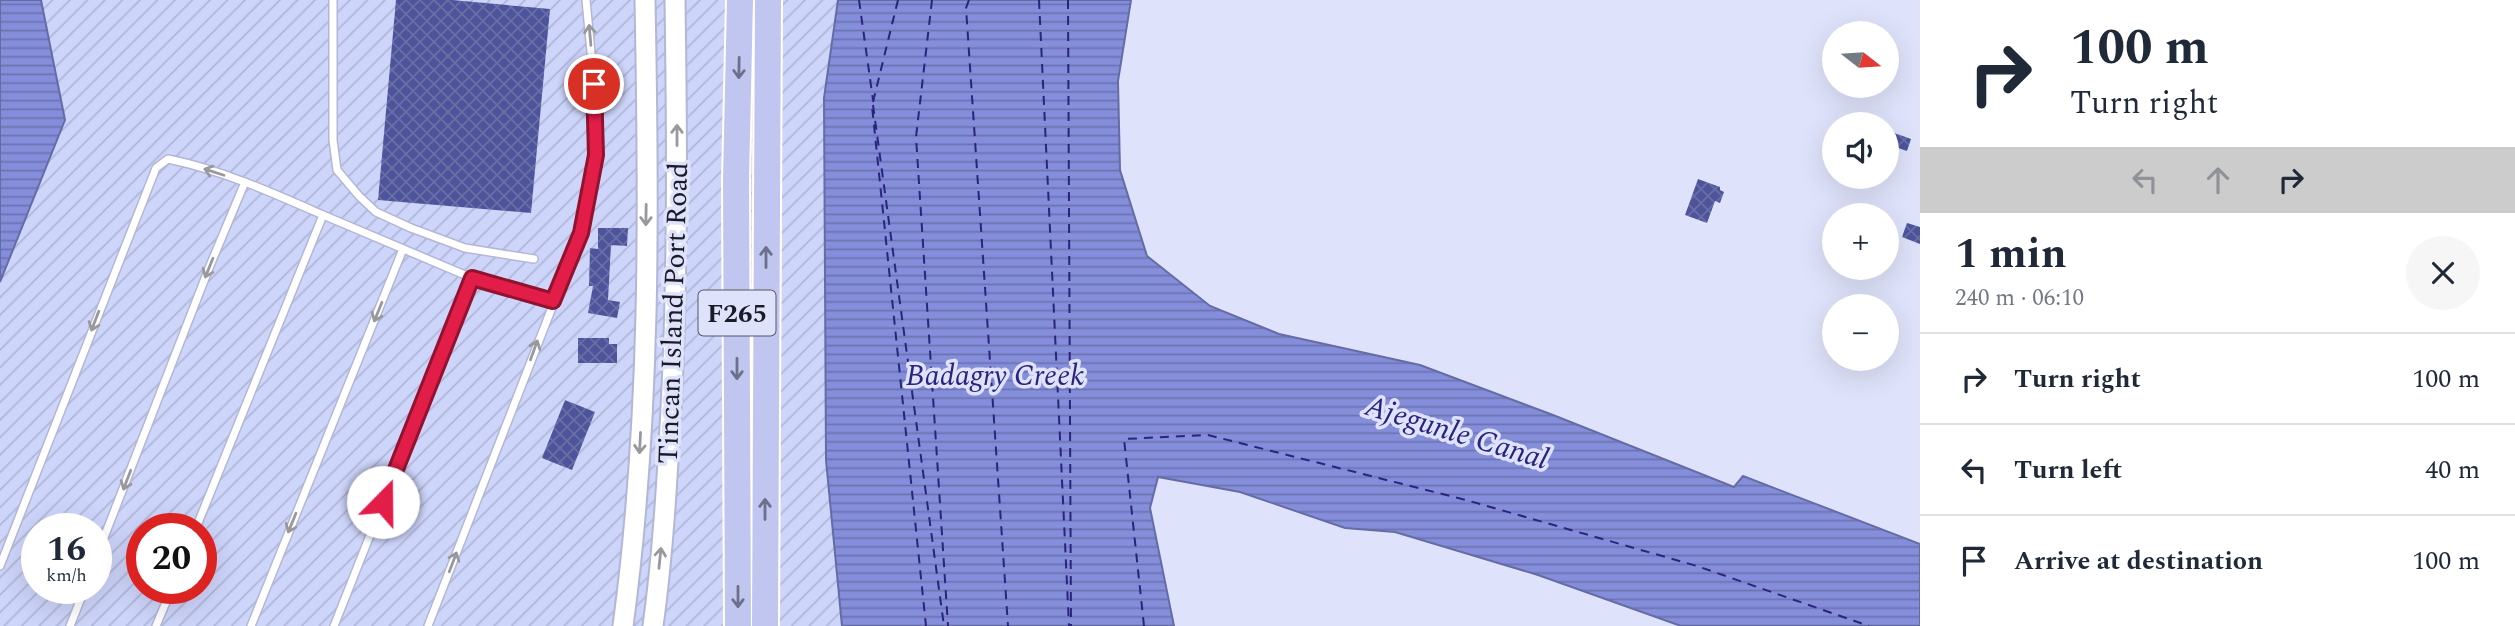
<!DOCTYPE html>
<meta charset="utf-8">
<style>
body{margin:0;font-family:Spectral,serif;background:#f6f6f7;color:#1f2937;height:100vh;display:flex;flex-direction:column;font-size:26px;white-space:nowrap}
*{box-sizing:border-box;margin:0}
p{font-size:23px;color:#747a83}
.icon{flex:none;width:38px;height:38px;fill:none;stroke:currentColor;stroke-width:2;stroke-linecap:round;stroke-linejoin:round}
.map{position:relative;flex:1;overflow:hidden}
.panel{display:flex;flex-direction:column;background:#fff;width:595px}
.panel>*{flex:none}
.guide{background:#fff;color:#1f2937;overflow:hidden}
.needle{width:46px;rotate:107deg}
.fabs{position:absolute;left:1822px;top:21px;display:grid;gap:14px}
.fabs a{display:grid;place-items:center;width:77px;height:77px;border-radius:50%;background:#fff;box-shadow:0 7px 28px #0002;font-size:35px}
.speed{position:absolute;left:21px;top:513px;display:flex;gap:14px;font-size:35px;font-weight:700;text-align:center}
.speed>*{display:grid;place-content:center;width:91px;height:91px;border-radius:50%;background:#fff;box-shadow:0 7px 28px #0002;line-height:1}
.speed small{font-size:18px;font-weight:400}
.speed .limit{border:10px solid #d22;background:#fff;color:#111}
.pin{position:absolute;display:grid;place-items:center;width:60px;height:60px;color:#fff;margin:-30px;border:4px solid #fff;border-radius:50%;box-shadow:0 2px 7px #0007}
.me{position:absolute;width:77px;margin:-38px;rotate:22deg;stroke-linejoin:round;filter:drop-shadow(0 0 5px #0008)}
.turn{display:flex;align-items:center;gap:24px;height:147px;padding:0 35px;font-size:32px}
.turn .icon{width:91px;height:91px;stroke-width:2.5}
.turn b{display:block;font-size:49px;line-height:60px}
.lanes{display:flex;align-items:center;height:66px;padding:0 35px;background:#0003;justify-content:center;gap:35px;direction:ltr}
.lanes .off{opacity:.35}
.round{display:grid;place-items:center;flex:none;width:74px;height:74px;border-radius:37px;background:#f6f6f7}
.overview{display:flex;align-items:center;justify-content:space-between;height:119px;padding:0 35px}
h1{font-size:42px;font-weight:700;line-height:52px}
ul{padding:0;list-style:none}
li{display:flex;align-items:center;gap:21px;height:91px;padding:0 35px;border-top:2px solid #e0e1e3}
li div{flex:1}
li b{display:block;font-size:26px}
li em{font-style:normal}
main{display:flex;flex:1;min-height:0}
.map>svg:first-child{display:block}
.industrial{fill:url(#industrial-furrows);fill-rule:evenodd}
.water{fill:url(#water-rules);stroke:#656ca5;stroke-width:2}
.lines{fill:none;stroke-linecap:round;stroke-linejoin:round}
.ferry{stroke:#29247d;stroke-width:2;stroke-dasharray:9 7;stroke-linecap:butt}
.building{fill:url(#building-cross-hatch)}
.service-casing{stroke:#b2b7d5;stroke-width:10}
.tertiary-casing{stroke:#b2b7d5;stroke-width:23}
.motorway-casing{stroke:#fff;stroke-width:30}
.service{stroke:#fff;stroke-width:7}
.tertiary{stroke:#fff;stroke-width:19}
.motorway{stroke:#c0c6ef;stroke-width:26}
.oneway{stroke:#98989d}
.oneway2{stroke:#6c708a}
.route-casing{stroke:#92132f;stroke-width:18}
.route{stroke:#e11d48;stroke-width:12}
.labels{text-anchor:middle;stroke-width:7;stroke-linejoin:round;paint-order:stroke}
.shield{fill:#dee3fb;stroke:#545766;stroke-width:2}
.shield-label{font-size:26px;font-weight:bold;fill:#191b26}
.street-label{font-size:28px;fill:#191b26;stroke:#dee3fb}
.water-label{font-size:30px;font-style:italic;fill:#29247d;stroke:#dee3fb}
</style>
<main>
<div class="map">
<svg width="1920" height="626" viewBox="0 0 1920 626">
<defs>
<pattern id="industrial-furrows" width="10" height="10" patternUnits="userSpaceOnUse" patternTransform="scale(1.75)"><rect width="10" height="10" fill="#ced5fb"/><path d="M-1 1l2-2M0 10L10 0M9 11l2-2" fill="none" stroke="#b0b6d7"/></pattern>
<pattern id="water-rules" width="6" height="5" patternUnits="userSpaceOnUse" patternTransform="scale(1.75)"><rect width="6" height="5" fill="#858edb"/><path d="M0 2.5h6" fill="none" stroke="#6c73b1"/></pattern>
<pattern id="building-cross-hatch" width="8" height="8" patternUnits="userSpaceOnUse" patternTransform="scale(1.75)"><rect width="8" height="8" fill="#4e549c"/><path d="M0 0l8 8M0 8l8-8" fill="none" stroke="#696ea4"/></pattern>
</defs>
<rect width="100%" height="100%" fill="#dee3fb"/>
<path class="industrial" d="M41 0H838L824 98 826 460 842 626H0V282L65 120ZM37 528H96V588H37ZM142 528H201V588H142Z"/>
<g class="water">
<path d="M0 0H41L65 120 0 282Z"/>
<path d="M838 0H1131L1118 81 1120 170 1147 256 1210 306 1279 334 1420 365 1553 415 1734 487 1743 476 1920 544V626H1681L1538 575 1395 532 1345 528 1240 492 1158 477 1150 508 1174 626H842L826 460 824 98Z"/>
</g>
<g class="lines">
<g class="ferry">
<path d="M859 0 873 100"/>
<path d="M898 0 872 106 926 626"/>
<path d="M932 0 916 137 948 626"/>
<path d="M969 0 966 8 1008 626"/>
<path d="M1039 0 1069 626"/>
<path d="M1068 0 1071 626"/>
<path d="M873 105 944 626"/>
<path d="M1144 626 1124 439 1208 435 1466 500 1697 566 1869 626"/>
</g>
</g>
<g class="building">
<path d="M396 0H452L550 9 531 213 378 200Z"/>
<path d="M1886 130 1911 139 1907 151 1886 144Z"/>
<path d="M1698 179 1720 187V190L1724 192 1720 203 1715 201 1707 223 1685 215Z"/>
<path d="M1907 223 1920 227V244L1902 237Z"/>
<path d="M598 228H628L627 246 611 245 608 300 620 302 617 318 588 313 593 286H589L590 248 598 249Z"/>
<path d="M578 338H609V344H617V363H578Z"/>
<path d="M565 400 595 412 572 470 542 458Z"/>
</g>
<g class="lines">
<defs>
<g id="service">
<path d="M333 0V140L337 170 359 196 376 212 411 228 465 248 534 259"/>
<path d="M196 528 323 215 472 278 553 301"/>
<path d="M96 558 209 268 245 182"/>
<path d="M0 566 156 168 168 159C222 170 273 193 323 215"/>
<path d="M70 626 85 588"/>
<path d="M156 626 172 588"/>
<path d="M251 626 403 249"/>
<path d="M334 626 472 278"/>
<path d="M428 626 581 233 596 155 594 84 586 0"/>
</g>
<g id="tertiary">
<path d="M623 626C651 419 649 208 645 0"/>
<path d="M653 626C663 554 667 481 671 409 678 273 677 136 675 0"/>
</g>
<g id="motorway">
<path d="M738 626 736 180 740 0"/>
<path d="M765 626 768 0"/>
</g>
</defs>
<use href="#service" class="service-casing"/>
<use href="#tertiary" class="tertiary-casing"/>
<use href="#motorway" class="motorway-casing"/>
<use href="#service" class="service"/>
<use href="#tertiary" class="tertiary"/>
<use href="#motorway" class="motorway"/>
</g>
<defs><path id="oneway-shaft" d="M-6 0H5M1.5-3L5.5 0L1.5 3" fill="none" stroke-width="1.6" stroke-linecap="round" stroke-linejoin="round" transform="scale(1.75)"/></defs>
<g class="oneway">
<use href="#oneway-shaft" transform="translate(590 35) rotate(-95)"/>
<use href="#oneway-shaft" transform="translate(677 135) rotate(-90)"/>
<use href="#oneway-shaft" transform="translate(214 172) rotate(-162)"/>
<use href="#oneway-shaft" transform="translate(646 215) rotate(91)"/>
<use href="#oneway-shaft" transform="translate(209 268) rotate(112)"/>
<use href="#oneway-shaft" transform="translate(378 312) rotate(112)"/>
<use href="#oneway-shaft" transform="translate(95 321) rotate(111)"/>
<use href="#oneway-shaft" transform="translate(534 350) rotate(-70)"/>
<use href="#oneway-shaft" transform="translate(640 443) rotate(93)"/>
<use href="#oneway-shaft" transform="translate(127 480) rotate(111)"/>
<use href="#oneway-shaft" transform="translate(292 523) rotate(112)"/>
<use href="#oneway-shaft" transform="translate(660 558) rotate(-84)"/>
<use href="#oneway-shaft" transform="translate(453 562) rotate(-69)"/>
</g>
<g class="oneway2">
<use href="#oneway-shaft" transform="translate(739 68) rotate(91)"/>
<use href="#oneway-shaft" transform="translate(766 257) rotate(-90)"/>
<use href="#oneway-shaft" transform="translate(737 369) rotate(90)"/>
<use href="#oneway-shaft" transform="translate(765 509) rotate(-90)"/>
<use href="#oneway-shaft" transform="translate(738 597) rotate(90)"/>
</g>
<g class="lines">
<defs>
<path id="route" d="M383 502 472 278 553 301 581 233 596 155 594 84"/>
</defs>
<use href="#route" class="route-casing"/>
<use href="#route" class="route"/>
</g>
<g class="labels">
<rect class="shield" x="698.5" y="290.5" width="77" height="45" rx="5"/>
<g class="shield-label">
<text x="737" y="322">F265</text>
</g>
<g class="street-label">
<text transform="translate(672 313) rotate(-88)" y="10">Tincan Island Port Road</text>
</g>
<g class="water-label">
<text x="995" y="385">Badagry Creek</text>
<text transform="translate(1457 432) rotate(17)" y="10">Ajegunle Canal</text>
</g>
</g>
</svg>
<div class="fabs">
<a><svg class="needle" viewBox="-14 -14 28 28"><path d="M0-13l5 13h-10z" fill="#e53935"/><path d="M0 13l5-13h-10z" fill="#747a83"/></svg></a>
<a><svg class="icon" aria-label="sound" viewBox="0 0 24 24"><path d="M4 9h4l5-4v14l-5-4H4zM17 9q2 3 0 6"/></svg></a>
<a>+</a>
<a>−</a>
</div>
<div class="speed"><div>16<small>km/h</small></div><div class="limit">20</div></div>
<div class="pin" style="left:594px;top:84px;background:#d93025"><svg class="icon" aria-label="arrive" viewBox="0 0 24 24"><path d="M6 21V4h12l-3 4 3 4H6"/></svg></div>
<svg class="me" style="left:383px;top:502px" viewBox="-20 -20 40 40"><circle r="19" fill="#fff"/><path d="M0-13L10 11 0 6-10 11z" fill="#e11d48"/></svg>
</div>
<section class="panel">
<div class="guide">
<div class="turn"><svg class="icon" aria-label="right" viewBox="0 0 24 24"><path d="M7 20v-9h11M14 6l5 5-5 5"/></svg><div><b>100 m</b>Turn right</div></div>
<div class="lanes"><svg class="icon off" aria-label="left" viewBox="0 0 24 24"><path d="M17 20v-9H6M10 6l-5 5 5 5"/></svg><svg class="icon off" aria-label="ahead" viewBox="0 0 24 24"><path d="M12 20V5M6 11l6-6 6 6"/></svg><svg class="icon" aria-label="right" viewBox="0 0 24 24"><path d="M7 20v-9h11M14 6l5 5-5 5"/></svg></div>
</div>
<div class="overview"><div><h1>1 min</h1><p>240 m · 06:10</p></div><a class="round"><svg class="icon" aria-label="close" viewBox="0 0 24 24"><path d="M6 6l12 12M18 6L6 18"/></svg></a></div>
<ul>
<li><svg class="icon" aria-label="right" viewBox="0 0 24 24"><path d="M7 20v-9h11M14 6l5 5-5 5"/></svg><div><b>Turn right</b></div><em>100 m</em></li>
<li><svg class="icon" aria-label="left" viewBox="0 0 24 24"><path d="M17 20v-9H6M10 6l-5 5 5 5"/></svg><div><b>Turn left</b></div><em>40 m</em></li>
<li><svg class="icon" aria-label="arrive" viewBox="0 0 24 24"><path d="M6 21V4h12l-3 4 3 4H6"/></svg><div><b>Arrive at destination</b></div><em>100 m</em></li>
</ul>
</section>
</main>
